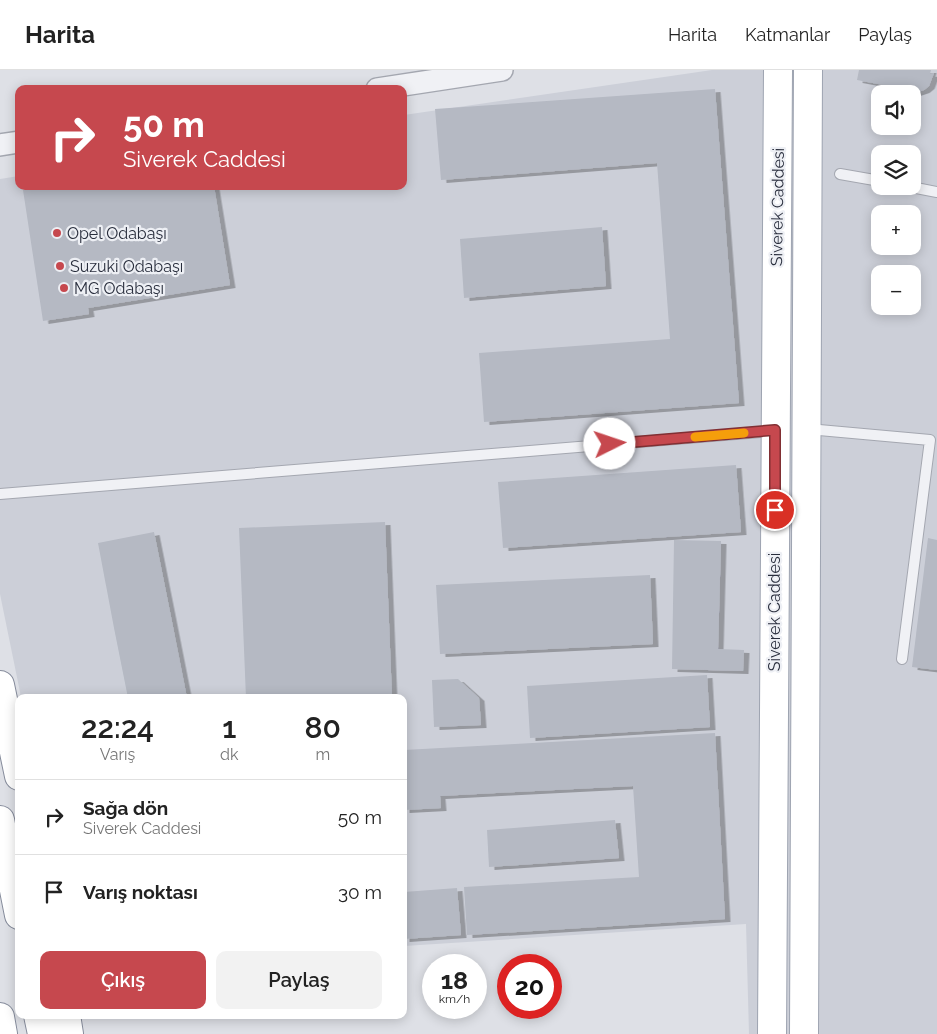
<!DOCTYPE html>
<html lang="tr">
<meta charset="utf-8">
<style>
body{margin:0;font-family:Raleway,sans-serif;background:#f2f2f2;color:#222;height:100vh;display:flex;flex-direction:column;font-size:19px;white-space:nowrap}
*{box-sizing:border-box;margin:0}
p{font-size:16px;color:#767676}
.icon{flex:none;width:28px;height:28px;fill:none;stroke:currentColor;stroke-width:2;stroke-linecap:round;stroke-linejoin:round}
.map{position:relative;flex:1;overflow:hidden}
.side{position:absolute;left:15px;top:624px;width:392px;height:325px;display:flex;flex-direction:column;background:#fff;border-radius:10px;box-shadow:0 2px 12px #0003}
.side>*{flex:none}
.guide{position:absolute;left:15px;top:15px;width:392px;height:105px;border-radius:10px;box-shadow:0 2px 12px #0003;background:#c6484e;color:#fff;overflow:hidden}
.tools{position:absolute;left:871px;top:15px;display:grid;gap:10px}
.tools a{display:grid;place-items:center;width:50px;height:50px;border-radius:10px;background:#fff;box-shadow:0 2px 12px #0003;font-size:25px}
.speed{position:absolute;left:422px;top:884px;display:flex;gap:10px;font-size:25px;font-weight:700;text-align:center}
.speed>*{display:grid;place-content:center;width:65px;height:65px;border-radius:50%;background:#fff;box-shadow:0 2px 12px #0003;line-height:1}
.speed small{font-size:12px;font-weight:400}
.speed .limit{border:8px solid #d22;background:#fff;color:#111}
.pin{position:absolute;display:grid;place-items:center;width:42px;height:42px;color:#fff;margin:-21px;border:2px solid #fff;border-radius:50%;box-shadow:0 1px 5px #0007}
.me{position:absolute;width:55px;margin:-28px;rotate:86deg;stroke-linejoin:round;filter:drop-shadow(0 0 4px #0008)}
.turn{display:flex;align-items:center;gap:18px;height:105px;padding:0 25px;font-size:22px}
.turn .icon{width:65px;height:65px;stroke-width:2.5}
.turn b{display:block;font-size:35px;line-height:42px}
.eta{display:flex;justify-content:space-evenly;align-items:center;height:85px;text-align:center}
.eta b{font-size:30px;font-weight:600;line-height:35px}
.action{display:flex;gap:10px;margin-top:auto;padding:10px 25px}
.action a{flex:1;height:58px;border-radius:10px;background:#c6484e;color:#fff;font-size:20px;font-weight:600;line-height:58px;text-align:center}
.action a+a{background:#f2f2f2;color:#222}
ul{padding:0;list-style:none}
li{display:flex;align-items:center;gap:15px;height:75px;padding:0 25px;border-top:1px solid #e0e0e0}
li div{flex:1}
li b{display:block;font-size:19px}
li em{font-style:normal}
header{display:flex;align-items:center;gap:30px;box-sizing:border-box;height:70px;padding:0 25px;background:#fff;border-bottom:1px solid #e0e0e0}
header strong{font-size:24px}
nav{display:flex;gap:28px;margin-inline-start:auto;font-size:18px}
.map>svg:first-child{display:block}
.built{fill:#cccfd8;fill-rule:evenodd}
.building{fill:#b5b9c3;filter:url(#shadow)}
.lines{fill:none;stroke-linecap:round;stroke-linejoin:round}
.service-casing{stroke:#a4a7b0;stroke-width:12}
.minor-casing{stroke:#a4a7b0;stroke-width:24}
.primary-casing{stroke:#9ea4b1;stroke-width:30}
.trunk-casing{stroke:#868c9c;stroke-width:30}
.service{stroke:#f0f1f5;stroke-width:10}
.minor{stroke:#f0f1f5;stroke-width:21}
.primary{stroke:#fff;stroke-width:28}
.trunk{stroke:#fff;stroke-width:28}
.route-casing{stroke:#812f33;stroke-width:12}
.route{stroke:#c6484e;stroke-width:9}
.slow{stroke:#f59e0b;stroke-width:9}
.poi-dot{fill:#c6484e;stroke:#edeff4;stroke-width:2}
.labels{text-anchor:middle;stroke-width:4.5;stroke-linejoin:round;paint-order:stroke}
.street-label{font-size:16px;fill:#282d3c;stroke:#edeff4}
.poi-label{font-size:16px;fill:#282d3c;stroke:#edeff4;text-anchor:start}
</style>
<header>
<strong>Harita</strong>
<nav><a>Harita</a><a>Katmanlar</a><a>Paylaş</a></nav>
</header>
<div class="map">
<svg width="937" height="964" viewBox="0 0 937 964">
<defs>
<filter id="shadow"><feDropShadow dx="5.5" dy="3" stdDeviation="0" flood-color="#0004"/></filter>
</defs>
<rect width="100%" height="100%" fill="#dee0e6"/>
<path class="built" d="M712 0H937V964H749L746 854 404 876V628L21 627 0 524V109L19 106V116H404V45ZM880 24H912V56H880ZM880 84H912V116H880ZM880 144H912V176H880ZM880 204H912V236H880Z"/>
<g class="building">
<path d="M859 0H931L930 4 934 3 929 16 924 20 912 24H906L905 19 857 10Z"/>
<path d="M715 19 739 333 484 352 479 283 670 269 657 93 441 110 435 39Z"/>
<path d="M48 116H72V118L83 116H214L230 215 88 238 89 244 43 251 23 120Z"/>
<path d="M602 157 606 216 464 228 460 169Z"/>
<path d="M736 395 741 462 503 478 498 412Z"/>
<path d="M385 452 392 628H246L239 458Z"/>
<path d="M154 462 171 547 187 628H128L114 558 98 473Z"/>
<path d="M928 468 937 470V600L912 597Z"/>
<path d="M674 470 721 471 718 579 744 580 743 601 672 599Z"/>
<path d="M650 505 653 574 440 584 436 515Z"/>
<path d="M707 605 710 657 530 668 527 616Z"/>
<path d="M458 609 479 628 481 655 434 657 432 610Z"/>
<path d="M715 663 725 849 467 865 464 817 639 807 633 716 440 726 441 738 404 740V680Z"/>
<path d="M615 750 619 788 489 797 487 760Z"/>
<path d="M457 818 461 865 404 869V822Z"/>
</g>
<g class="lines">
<defs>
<g id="service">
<path d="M840 104 880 111"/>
<path d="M906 116 937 122"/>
<path d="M808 359 930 370 902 589"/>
<path d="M0 424 774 361"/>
</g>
<g id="minor">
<path d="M377 19 502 0"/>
<path d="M0 75 19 72"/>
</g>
<g id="primary">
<path d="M772 964 778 0"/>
<path d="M804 964 808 0"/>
</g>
<g id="trunk">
<path d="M0 615 19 706"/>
<path d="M0 750 19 845"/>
<path d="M38 945 42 964"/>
<path d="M66 945 69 964"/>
<path d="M0 947 3 964"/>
</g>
</defs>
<use href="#service" class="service-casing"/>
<use href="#minor" class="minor-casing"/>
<use href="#primary" class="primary-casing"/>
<use href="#trunk" class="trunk-casing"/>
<use href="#service" class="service"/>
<use href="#minor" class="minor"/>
<use href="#primary" class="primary"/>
<use href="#trunk" class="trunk"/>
</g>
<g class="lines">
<defs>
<path id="route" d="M610 374 775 360V440"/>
</defs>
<use href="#route" class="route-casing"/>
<use href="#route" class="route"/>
<path class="slow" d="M695 367 744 363"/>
</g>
<g class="poi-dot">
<circle cx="57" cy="163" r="5"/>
<circle cx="60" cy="196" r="5"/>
<circle cx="64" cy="218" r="5"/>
</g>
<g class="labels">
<g class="street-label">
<text transform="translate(777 137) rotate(-89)" y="6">Siverek Caddesi</text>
<text transform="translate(774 542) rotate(-90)" y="6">Siverek Caddesi</text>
</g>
<g class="poi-label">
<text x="67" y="169">Opel Odabaşı</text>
<text x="70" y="202">Suzuki Odabaşı</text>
<text x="74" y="224">MG Odabaşı</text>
</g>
</g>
</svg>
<div class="tools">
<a><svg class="icon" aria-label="sound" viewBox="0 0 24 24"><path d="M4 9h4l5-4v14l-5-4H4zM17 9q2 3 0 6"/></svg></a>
<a><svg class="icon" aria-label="layers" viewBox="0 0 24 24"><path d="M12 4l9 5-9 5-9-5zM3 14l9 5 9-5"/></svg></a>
<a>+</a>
<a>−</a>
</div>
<div class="speed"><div>18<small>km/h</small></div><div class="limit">20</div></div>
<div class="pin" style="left:775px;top:440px;background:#d93025"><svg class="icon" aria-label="arrive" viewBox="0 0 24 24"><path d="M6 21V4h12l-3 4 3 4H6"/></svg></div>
<svg class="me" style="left:610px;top:374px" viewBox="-20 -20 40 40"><circle r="19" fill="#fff"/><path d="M0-13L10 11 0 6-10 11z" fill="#c6484e"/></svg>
<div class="guide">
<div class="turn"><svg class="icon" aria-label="right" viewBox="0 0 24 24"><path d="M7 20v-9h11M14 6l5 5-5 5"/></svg><div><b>50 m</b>Siverek Caddesi</div></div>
</div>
<section class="side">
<div class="eta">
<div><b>22:24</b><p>Varış</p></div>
<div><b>1</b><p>dk</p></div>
<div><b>80</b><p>m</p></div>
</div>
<ul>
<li><svg class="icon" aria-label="right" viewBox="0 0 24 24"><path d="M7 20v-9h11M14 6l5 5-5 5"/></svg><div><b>Sağa dön</b><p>Siverek Caddesi</p></div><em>50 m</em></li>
<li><svg class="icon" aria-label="arrive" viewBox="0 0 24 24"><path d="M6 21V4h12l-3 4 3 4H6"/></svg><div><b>Varış noktası</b></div><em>30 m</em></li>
</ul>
<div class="action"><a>Çıkış</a><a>Paylaş</a></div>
</section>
</div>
